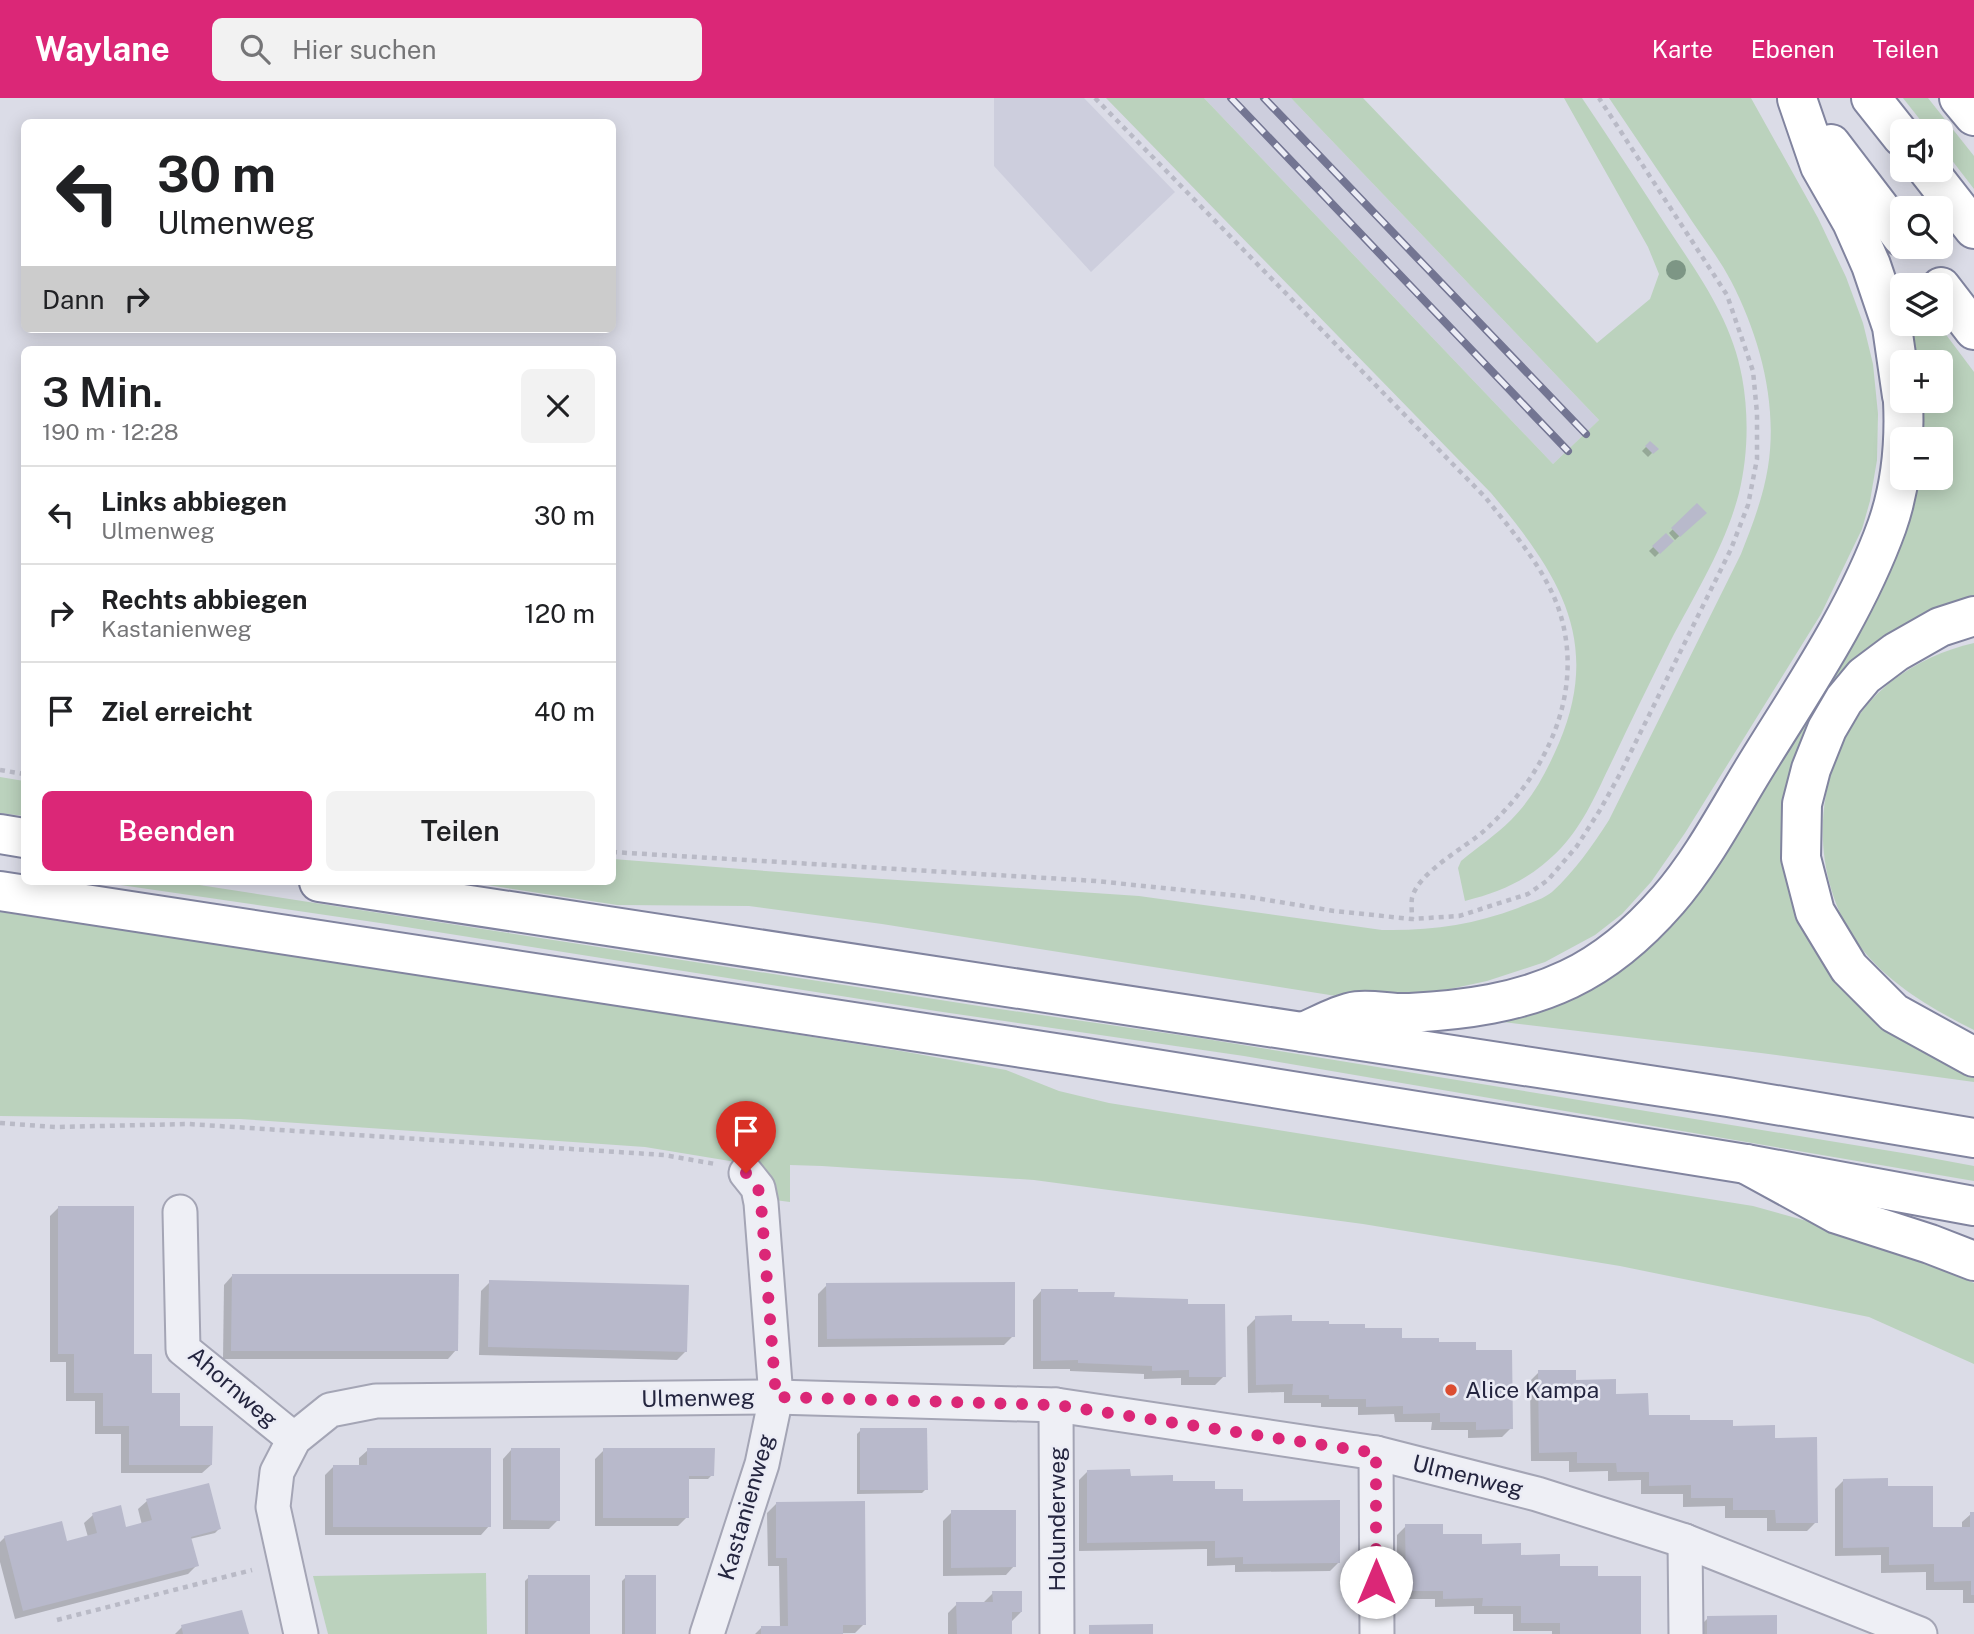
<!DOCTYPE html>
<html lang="de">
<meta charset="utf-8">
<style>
body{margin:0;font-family:"Public Sans",sans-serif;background:#f2f2f2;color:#202124;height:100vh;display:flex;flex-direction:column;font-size:26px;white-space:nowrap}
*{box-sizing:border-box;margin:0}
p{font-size:23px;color:#757577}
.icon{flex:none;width:38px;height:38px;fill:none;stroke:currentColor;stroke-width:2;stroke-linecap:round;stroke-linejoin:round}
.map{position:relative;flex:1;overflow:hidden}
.side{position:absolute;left:21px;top:248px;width:595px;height:539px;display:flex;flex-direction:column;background:#fff;border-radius:10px;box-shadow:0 4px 18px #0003}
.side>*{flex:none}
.top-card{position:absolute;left:21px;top:21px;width:595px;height:214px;border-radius:10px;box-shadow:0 4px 18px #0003;background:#fff;color:#202124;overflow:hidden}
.fabs{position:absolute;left:1890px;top:21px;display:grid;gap:14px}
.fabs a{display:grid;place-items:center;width:63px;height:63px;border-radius:10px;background:#fff;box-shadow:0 4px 18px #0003;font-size:35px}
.pin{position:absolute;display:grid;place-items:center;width:60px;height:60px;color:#fff;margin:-72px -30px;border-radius:50% 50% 50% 0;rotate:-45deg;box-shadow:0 0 7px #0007}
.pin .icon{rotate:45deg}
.me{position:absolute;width:77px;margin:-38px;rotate:0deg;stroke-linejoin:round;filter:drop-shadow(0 0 5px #0008)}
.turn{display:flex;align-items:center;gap:24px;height:147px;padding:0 21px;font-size:32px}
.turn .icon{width:91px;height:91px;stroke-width:2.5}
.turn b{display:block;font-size:49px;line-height:60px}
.then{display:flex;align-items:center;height:66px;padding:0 21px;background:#0003;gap:14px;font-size:26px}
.round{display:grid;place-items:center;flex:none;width:74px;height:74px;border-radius:10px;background:#f2f2f2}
.head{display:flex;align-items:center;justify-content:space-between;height:119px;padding:0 21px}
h1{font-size:42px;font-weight:600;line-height:52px}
.button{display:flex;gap:14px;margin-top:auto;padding:14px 21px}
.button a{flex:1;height:80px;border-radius:10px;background:#db2777;color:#fff;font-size:28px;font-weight:600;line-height:80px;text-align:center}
.button a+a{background:#f2f2f2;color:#202124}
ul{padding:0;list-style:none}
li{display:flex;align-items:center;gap:21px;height:98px;padding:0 21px;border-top:2px solid #e0e0e0}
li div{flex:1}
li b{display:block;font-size:26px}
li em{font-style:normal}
header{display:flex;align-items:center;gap:42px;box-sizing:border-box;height:98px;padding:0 35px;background:#db2777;color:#fff}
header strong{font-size:33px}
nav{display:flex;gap:38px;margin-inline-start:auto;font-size:24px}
.search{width:490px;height:63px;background:#f2f2f2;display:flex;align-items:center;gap:18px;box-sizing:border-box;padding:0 24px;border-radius:10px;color:#757577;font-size:26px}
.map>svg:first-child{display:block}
.built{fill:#cdcedd}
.green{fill:#bbd2bd}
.shadow{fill:#0003}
.building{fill:#b8b9cb}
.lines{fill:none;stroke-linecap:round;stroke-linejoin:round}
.minor-casing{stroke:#a4a5b5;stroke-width:37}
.trunk-casing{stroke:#81849f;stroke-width:42}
.motorway-casing{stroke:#81849f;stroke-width:42}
.path{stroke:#b9bac6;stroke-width:4.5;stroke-dasharray:5 5;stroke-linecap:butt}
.minor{stroke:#eeeff5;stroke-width:33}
.trunk{stroke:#fff;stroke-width:38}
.motorway{stroke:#fff;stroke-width:38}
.rail-casing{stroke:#737592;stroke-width:8}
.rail{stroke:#ebecf5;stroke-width:5;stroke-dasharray:16;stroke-linecap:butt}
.tree{fill:#7d9685}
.route{stroke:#db2777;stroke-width:12;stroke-dasharray:0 21.6}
.poi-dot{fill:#dc4d31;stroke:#ebecf5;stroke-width:2.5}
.labels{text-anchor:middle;stroke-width:5;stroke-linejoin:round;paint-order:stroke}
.street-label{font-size:23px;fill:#24253f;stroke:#ebecf5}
.poi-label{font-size:23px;fill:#24253f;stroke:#ebecf5;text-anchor:start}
</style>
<header>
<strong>Waylane</strong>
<div class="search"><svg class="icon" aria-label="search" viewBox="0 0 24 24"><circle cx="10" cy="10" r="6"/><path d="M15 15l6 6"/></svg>Hier suchen</div>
<nav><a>Karte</a><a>Ebenen</a><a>Teilen</a></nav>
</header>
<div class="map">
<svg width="1974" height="1536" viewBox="0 0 1974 1536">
<rect width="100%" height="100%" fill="#dbdce7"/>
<g class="built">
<path d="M994 0H1084L1175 94 1091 174 994 68Z"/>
<path d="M1204 0H1291L1599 322 1553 366Z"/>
</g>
<g class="green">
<path d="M1106 0H1204L1553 366 1599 322 1291 0H1363L1597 245 1650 201 1659 176 1648 149 1564 0H1582C1611 43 1639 86 1667 129 1698 176 1732 222 1742 279 1749 317 1748 358 1739 395 1725 449 1695 496 1670 544 1651 582 1632 621 1614 659 1598 691 1586 723 1561 750 1532 780 1505 793 1465 803L1458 770 1461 763C1478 749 1496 737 1511 722 1533 700 1547 673 1559 645 1603 541 1557 474 1491 395Z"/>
<path d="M1609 0H1751L1818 120 1846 179 1863 225 1873 266 1878 316 1877 362 1870 403 1862 431 1821 516 1685 735 1651 784 1622 816 1595 837 1545 864 1487 883 1450 891 1355 901 882 826 749 808 617 807 468 784H612L613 761 792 775 1139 798 1382 832C1430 833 1473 827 1518 810 1529 805 1542 802 1552 794 1574 774 1593 747 1609 722L1741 456C1752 428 1763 400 1768 369 1778 306 1760 239 1731 183 1718 158 1699 135 1684 111 1659 74 1634 37 1609 0Z"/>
<path d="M1903 0H1928L1974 58V91L1941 48V33H1929Z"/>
<path d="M1903 226H1938L1974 274V506L1857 566 1794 799 1974 975V984L1761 955 1494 923 1613 870 1911 380H1941V341H1916L1915 303H1941V264H1911Z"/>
<path d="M1974 545V932C1930 910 1885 884 1856 843 1801 764 1815 643 1892 583 1917 564 1944 552 1974 545Z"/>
<path d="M0 679 24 683V718L0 715Z"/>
<path d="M100 784H180L979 908 1200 940 1915 1057 1974 1068V1083L1244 958 936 913 387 826Z"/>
<path d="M0 814 300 858 901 953 1006 972 1059 993 1109 1005 1753 1108 1832 1130 1907 1155 1974 1185V1266L1869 1219 1620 1168 1363 1126 1034 1082 822 1068 790 1067V1104L767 1101 736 1064 645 1049 240 1021 0 1018Z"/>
<path d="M486 1475 487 1536H328L313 1478Z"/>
</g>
<g class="shadow">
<path d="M1650 345 1656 351 1648 359 1642 353Z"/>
<path d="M1697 408 1704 415 1675 442 1669 435Z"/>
<path d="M1666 437 1671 443 1655 459 1649 453Z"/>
<path d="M59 1109 150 1297 211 1367 202 1375H121V1336H95V1303H66V1264H50V1118Z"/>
<path d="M232 1178 456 1252 448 1261H223L224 1187Z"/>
<path d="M490 1184 686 1253 677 1262 479 1257 481 1193Z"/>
<path d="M827 1187 1013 1238 1004 1247 818 1249V1196Z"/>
<path d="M1041 1193 1186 1208 1224 1278 1215 1287H1181V1280L1144 1281V1276L1070 1273V1271H1033V1202Z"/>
<path d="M1256 1220 1363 1232 1400 1242 1437 1246 1474 1254 1511 1330 1502 1339 1468 1340V1332H1431L1432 1324H1395L1394 1316 1358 1317V1309H1321V1305H1284V1294L1248 1295 1247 1229Z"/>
<path d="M1539 1274 1614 1297 1647 1319 1731 1330 1773 1342 1816 1424 1807 1433H1767V1420H1725V1408L1683 1409V1396H1641V1382L1608 1383V1373L1569 1374V1363H1531L1530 1283Z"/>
<path d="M861 1332 926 1391 922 1395 857 1396V1336Z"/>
<path d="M368 1352 489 1428 481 1437H325V1377L334 1368 359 1369V1360Z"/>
<path d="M511 1352 558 1422 549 1431H503V1361Z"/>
<path d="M604 1352 712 1377 708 1381H687V1419L678 1428H595V1361Z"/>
<path d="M1087 1374 1171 1385 1241 1405 1339 1464 1330 1473 1235 1474V1467L1207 1468V1451L1079 1453V1382Z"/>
<path d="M1843 1383 1887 1390 1932 1431H1962V1424L1971 1416H1974V1505H1963V1492H1926V1474L1881 1475V1457L1835 1458V1391Z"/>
<path d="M147 1403 219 1431 215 1435 190 1441 197 1467 188 1476 15 1521 0 1464V1444L5 1439 66 1445 88 1439 84 1425 93 1417 125 1431 142 1427 138 1411Z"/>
<path d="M776 1406 864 1526 855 1535 755 1536 761 1530H780L779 1468H768L767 1415Z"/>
<path d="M952 1414 1014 1468 1006 1477 943 1478V1423Z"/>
<path d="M1406 1428 1596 1480 1640 1536H1552V1533H1513V1516H1474V1508L1435 1509V1501H1397V1437Z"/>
<path d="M529 1479 588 1536H525V1483Z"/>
<path d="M626 1479 655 1536H622V1483Z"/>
<path d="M993 1495 1021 1514 1012 1523 1010 1536H948V1515L957 1506 984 1504Z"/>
<path d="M1708 1520 1775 1536H1699V1529Z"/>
<path d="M182 1529 247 1536H175Z"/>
</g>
<g class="building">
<path d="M1650 343 1659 351 1653 356 1645 348Z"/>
<path d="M1697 405 1707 415 1680 439 1671 430Z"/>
<path d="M1666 435 1674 443 1660 456 1652 448Z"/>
<path d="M58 1108H134V1256H152V1295H180V1328H213L212 1367H129V1328H103V1295H74V1256H58Z"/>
<path d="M232 1176H459L458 1253H231Z"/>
<path d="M489 1182 689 1187 687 1254 488 1249Z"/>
<path d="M1015 1184V1239L827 1241 826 1185Z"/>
<path d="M1041 1191H1078V1194H1115L1114 1199 1188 1201V1206H1225L1226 1279H1189V1272L1152 1273V1268L1078 1265V1262L1041 1263Z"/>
<path d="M1292 1217V1223H1329V1226H1365V1230H1402V1240H1439V1244H1476V1252H1512L1513 1331 1476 1332V1324H1440V1315L1403 1316V1308L1366 1309V1301H1329V1297H1292L1293 1286 1256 1287 1255 1218Z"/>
<path d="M1538 1272H1576V1282L1616 1281V1296L1648 1295 1649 1317H1690V1322H1733V1328L1775 1327V1340L1817 1339 1818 1425H1776L1775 1412H1733V1400H1691V1387L1649 1388V1374H1617L1616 1365H1577V1354L1539 1355Z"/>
<path d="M860 1330H927L928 1392H860Z"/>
<path d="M367 1350H491V1429H333V1367H367Z"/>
<path d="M511 1350H560V1423L511 1422Z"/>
<path d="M603 1350H715L714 1378H689V1420H603Z"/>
<path d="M1130 1371 1131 1378 1173 1377V1383H1215V1391H1243V1403L1340 1402V1465L1243 1466V1459L1215 1460V1443L1087 1445V1372Z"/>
<path d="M1888 1380V1388H1933V1429H1970V1414H1974V1497H1971V1483L1934 1484V1466L1889 1467V1449L1843 1450V1381Z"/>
<path d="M209 1385 221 1431 191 1439 199 1468 23 1513 4 1438 62 1423 67 1443 97 1435 92 1415 121 1407 126 1429 152 1422 146 1401Z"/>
<path d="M865 1403 866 1527H843V1536H761V1528H788L787 1460H776V1404Z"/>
<path d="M951 1412H1016V1469L951 1470Z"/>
<path d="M1405 1426H1443V1436H1482V1446L1521 1445V1457L1560 1456V1468H1598V1478H1641V1536H1560V1525H1521V1508H1482L1483 1500 1443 1501V1493H1406Z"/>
<rect x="528" y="1477" width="62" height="59"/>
<rect x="625" y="1477" width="31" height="59"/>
<path d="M992 1493H1022V1514H1012V1536H957L956 1504H993Z"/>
<path d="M242 1512 249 1536H183L181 1527Z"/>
<path d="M1777 1517V1536H1707V1518Z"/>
<path d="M1153 1526V1536H1089V1527Z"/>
</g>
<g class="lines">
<defs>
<g id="minor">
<path d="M180 1114 183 1251 294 1341"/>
<path d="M1056 1307 1057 1536"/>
<path d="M1376 1355 1377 1536"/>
<path d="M1685 1443 1686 1536"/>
<path d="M301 1536 273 1409 277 1374 294 1341 330 1312 376 1303 776 1299 1056 1307 1376 1355 1537 1396 1685 1443 1920 1536"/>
<path d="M707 1536 762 1366 776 1299 761 1105 758 1090 746 1075"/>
</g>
<g id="trunk">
<path d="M0 736 24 740"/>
<path d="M319 784 1728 999 1974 1040"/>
<path d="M0 793 1081 959 1746 1066 1974 1108"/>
</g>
<g id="motorway">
<path d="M1871 0 1902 39"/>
<path d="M1959 0 1974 18"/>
<path d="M1797 1 1820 68 1852 124 1871 167 1892 229 1902 298"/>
<path d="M1831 46 1902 139"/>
<path d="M1928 72 1974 131"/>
<path d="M1941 189 1974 232"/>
<path d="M1974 518 1940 529 1896 554 1864 578 1844 602 1827 631 1811 671 1802 706 1801 760 1815 814 1849 870 1894 915 1974 959"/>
<path d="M1303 934C1318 928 1341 915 1357 913 1374 911 1392 916 1410 915 1464 912 1519 905 1569 881 1607 863 1641 833 1668 802 1702 763 1728 713 1755 669 1803 591 1856 514 1887 428 1901 388 1905 345 1903 303"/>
<path d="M1746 1066 1837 1116 1930 1146 1974 1163"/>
</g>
</defs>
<use href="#minor" class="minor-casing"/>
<use href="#trunk" class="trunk-casing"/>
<use href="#motorway" class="motorway-casing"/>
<g class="path">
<path d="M1095 0 1485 399C1512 433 1543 468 1558 509 1587 592 1547 676 1485 732 1465 750 1418 774 1412 800 1411 806 1412 814 1412 821"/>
<path d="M0 672 24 676"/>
<path d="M612 754 1096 783 1249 799 1334 813 1412 821 1459 818 1528 796 1548 782 1577 748 1600 712 1620 676 1731 451 1748 407 1757 361V315L1753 273 1727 197 1599 0"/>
<path d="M0 1025 55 1029 188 1026 664 1057 715 1066"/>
<path d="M57 1522 252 1472"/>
</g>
<use href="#minor" class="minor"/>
<use href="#trunk" class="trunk"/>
<use href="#motorway" class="motorway"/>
<defs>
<g id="rail">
<path d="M1231 0 1568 353"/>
<path d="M1264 0 1586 336"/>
</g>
</defs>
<use href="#rail" class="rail-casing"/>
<use href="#rail" class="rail"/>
</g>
<circle class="tree" cx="1676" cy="172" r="10"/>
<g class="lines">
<path class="route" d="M746 1075 758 1090 761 1105 776 1299 1056 1307 1376 1355V1484"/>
</g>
<circle class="poi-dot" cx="1451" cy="1292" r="7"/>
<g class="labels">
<g class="street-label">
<text transform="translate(233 1289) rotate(41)" y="8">Ahornweg</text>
<text transform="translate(698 1300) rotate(-1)" y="8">Ulmenweg</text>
<text transform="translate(1468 1378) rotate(14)" y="8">Ulmenweg</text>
<text transform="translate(746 1409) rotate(-74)" y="8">Kastanienweg</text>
<text transform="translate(1057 1421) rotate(-90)" y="8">Holunderweg</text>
</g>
<g class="poi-label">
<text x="1465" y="1300">Alice Kampa</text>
</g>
</g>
</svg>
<div class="fabs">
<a><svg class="icon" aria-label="sound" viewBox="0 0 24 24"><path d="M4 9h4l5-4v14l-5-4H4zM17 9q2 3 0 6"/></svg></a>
<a><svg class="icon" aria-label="search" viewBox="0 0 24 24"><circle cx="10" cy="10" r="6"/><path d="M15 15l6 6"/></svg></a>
<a><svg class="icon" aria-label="layers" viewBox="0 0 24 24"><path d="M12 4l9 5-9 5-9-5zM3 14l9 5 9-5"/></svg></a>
<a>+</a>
<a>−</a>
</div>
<div class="pin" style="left:746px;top:1075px;background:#d93025"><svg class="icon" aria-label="arrive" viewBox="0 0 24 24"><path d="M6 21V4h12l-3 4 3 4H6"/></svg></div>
<svg class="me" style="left:1376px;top:1484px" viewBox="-20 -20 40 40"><circle r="19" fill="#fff"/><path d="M0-13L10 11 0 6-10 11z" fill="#db2777"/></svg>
<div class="top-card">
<div class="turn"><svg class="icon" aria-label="left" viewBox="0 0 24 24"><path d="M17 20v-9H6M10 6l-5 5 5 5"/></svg><div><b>30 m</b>Ulmenweg</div></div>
<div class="then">Dann<svg class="icon" aria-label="right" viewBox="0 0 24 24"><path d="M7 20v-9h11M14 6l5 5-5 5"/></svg></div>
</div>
<section class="side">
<div class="head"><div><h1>3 Min.</h1><p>190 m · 12:28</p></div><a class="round"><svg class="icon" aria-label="close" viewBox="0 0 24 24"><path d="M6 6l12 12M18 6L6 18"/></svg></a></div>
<ul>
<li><svg class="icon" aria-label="left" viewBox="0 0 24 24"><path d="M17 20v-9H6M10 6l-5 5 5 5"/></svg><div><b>Links abbiegen</b><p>Ulmenweg</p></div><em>30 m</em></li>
<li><svg class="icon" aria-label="right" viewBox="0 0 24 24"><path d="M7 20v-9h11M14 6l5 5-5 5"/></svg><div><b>Rechts abbiegen</b><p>Kastanienweg</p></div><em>120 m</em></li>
<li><svg class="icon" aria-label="arrive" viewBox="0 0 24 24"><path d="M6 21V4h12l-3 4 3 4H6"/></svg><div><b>Ziel erreicht</b></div><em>40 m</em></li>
</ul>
<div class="button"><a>Beenden</a><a>Teilen</a></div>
</section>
</div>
